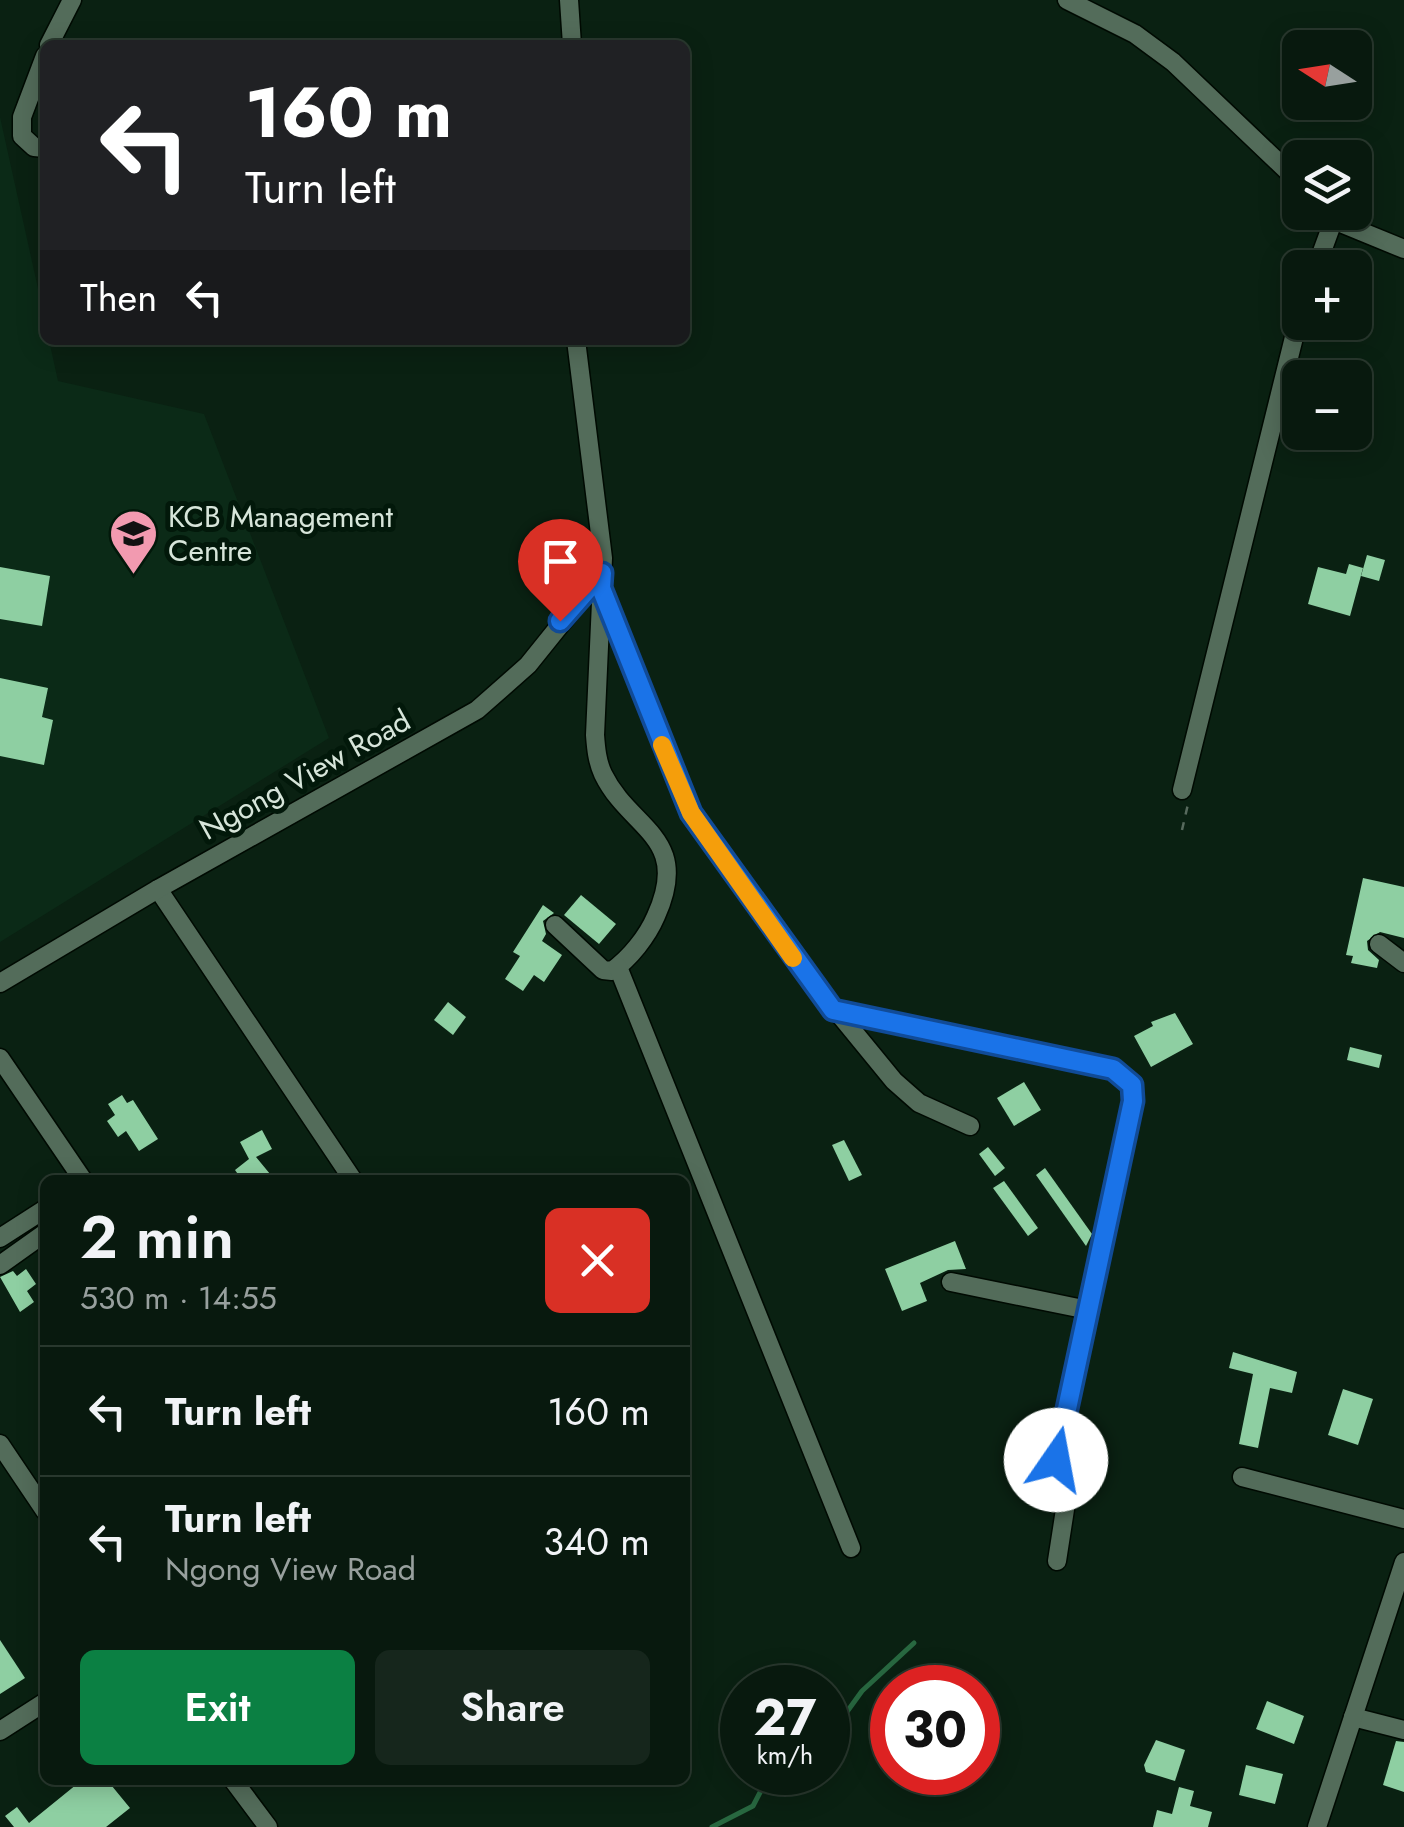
<!DOCTYPE html>
<meta charset="utf-8">
<style>
body{margin:0;font-family:Jost,sans-serif;background:#16261c;color:#f1f3f6;height:100vh;display:flex;flex-direction:column;font-size:38px;white-space:nowrap}
*{box-sizing:border-box;margin:0}
p{font-size:32px;color:#98a09e}
.icon{flex:none;width:55px;height:55px;fill:none;stroke:currentColor;stroke-width:2;stroke-linecap:round;stroke-linejoin:round}
.map{position:relative;flex:1;overflow:hidden}
.drawer{position:absolute;left:40px;top:1175px;width:650px;height:610px;display:flex;flex-direction:column;background:#08190e;border-radius:15px;box-shadow:0 5px 25px #0003,0 0 0 2px #29382e}
.drawer>*{flex:none}
.guide{position:absolute;left:40px;top:40px;width:650px;height:305px;border-radius:15px;box-shadow:0 5px 25px #0003,0 0 0 2px #29382e;background:#202124;color:#fff;overflow:hidden}
.needle{width:65px;rotate:282deg}
.buttons{position:absolute;left:1282px;top:30px;display:grid;gap:20px}
.buttons a{display:grid;place-items:center;width:90px;height:90px;border-radius:15px;background:#08190e;box-shadow:0 5px 25px #0003,0 0 0 2px #29382e;font-size:50px}
.speed{position:absolute;left:720px;top:1665px;display:flex;gap:20px;font-size:50px;font-weight:700;text-align:center}
.speed>*{display:grid;place-content:center;width:130px;height:130px;border-radius:50%;background:#08190e;box-shadow:0 5px 25px #0003,0 0 0 2px #29382e;line-height:1}
.speed small{font-size:25px;font-weight:400}
.speed .limit{border:15px solid #d22;background:#fff;color:#111}
.pin{position:absolute;display:grid;place-items:center;width:85px;height:85px;color:#fff;margin:-102px -42px;border-radius:50% 50% 50% 0;rotate:-45deg;box-shadow:0 0 10px #0007}
.pin .icon{rotate:45deg}
.me{position:absolute;width:110px;margin:-55px;rotate:12deg;stroke-linejoin:round;filter:drop-shadow(0 0 8px #0008)}
.turn{display:flex;align-items:center;gap:35px;height:210px;padding:0 40px;font-size:45px}
.turn .icon{width:130px;height:130px;stroke-width:2.5}
.turn b{display:block;font-size:70px;line-height:85px}
.then{display:flex;align-items:center;height:95px;padding:0 40px;background:#0003;gap:20px;font-size:38px}
.round{display:grid;place-items:center;flex:none;width:105px;height:105px;border-radius:15px;background:#16261c}
.summary{display:flex;align-items:center;justify-content:space-between;height:170px;padding:0 40px}
h1{font-size:60px;font-weight:600;line-height:75px}
.cta{display:flex;gap:20px;margin-top:auto;padding:20px 40px}
.cta a{flex:1;height:115px;border-radius:15px;background:#0b8043;color:#fff;font-size:40px;font-weight:600;line-height:115px;text-align:center}
.cta a+a{background:#16261c;color:#f1f3f6}
ul{padding:0;list-style:none}
li{display:flex;align-items:center;gap:30px;height:130px;padding:0 40px;border-top:2px solid #29382e}
li div{flex:1}
li b{display:block;font-size:38px}
li em{font-style:normal}
.map>svg:first-child{display:block}
.built{fill:#0b2a17}
.lines{fill:none;stroke-linecap:round;stroke-linejoin:round}
.stream{stroke:#286840;stroke-width:5}
.building{fill:#8ecfa2}
.minor-casing{stroke:#000a02;stroke-width:21}
.path{stroke:#576a5d;stroke-width:2.5;stroke-dasharray:8 8;stroke-linecap:butt}
.minor{stroke:#536c5a;stroke-width:18}
.route-casing{stroke:#114b97;stroke-width:25}
.route{stroke:#1a73e8;stroke-width:18}
.slow{stroke:#f59e0b;stroke-width:18}
.labels{text-anchor:middle;stroke-width:10;stroke-linejoin:round;paint-order:stroke}
.poi-label{font-size:30px;fill:#d7e5da;stroke:#02180a;text-anchor:start}
.street-label{font-size:30px;fill:#d7e5da;stroke:#02180a}
</style>
<div class="map">
<svg width="1404" height="1827" viewBox="0 0 1404 1827">
<rect width="100%" height="100%" fill="#0a2112"/>
<path class="built" d="M0 117 45 320V340H49L58 381 204 414 329 738 0 942Z"/>
<g class="lines">
<g class="stream">
<path d="M828 1738 862 1691 914 1643"/>
<path d="M712 1827 753 1806 766 1781 783 1772"/>
</g>
</g>
<g class="building">
<path d="M1367 555 1385 560 1379 581 1361 576Z"/>
<path d="M1349 564 1363 568 1350 616 1308 604 1318 567 1346 574Z"/>
<path d="M0 567 50 576 42 626 0 619Z"/>
<path d="M0 678 48 688 42 717 53 720 44 765 0 756Z"/>
<path d="M1363 878 1404 887V938L1380 932 1367 941 1368 950 1379 960 1377 968 1351 963 1353 956 1346 955Z"/>
<path d="M581 895 616 924 599 944 564 915Z"/>
<path d="M543 905 554 913 543 921 546 934 542 941 562 955 544 982 534 975 523 991 505 979 520 956 513 952Z"/>
<path d="M448 1002 466 1017 453 1035 434 1020Z"/>
<path d="M1175 1013 1193 1044 1151 1067 1134 1036 1153 1026 1151 1022Z"/>
<path d="M1350 1047 1382 1055 1379 1068 1347 1060Z"/>
<path d="M1024 1082 1041 1110 1014 1126 997 1098Z"/>
<path d="M122 1095 127 1103 133 1100 158 1139 139 1151 126 1131 118 1137 107 1121 115 1115 108 1104Z"/>
<path d="M262 1130 272 1149 256 1157 275 1180H242L235 1170 249 1159 240 1142Z"/>
<path d="M844 1140 862 1175 849 1181 832 1145Z"/>
<path d="M988 1147 1005 1168 995 1176 979 1154Z"/>
<path d="M1045 1168 1092 1234 1086 1246 1036 1175Z"/>
<path d="M1004 1181 1038 1228 1028 1236 993 1188Z"/>
<path d="M955 1241 966 1269 948 1270 920 1283 927 1301 902 1311 885 1269Z"/>
<path d="M26 1269 36 1284 27 1291 34 1302 20 1312 0 1277 13 1271 17 1276Z"/>
<path d="M1233 1352 1297 1372 1292 1393 1270 1388 1258 1448 1239 1444 1253 1374 1229 1368Z"/>
<path d="M1343 1389 1373 1399 1358 1445 1328 1435Z"/>
<path d="M0 1640 25 1678 0 1694Z"/>
<path d="M1267 1701 1304 1716 1294 1744 1256 1729Z"/>
<path d="M1156 1740 1185 1750 1175 1781 1146 1772 1144 1765Z"/>
<path d="M1396 1741 1404 1742V1792L1383 1785Z"/>
<path d="M1246 1765 1283 1774 1275 1804 1239 1795Z"/>
<path d="M82 1780H107L130 1808 106 1827H14L5 1816 17 1807 29 1823Z"/>
<path d="M1179 1787 1194 1791 1190 1806 1212 1812 1208 1827H1153L1157 1810 1172 1814Z"/>
</g>
<g class="lines">
<defs>
<g id="minor">
<path d="M569 0 572 45"/>
<path d="M1067 0 1135 34 1173 62 1300 183"/>
<path d="M49 45 72 0"/>
<path d="M45 56 22 117V136L34 147 45 148"/>
<path d="M1332 212 1343 224 1404 249"/>
<path d="M1316 268 1335 216"/>
<path d="M603 593 691 813 794 959 894 1081 919 1103 970 1126"/>
<path d="M1182 790 1300 313"/>
<path d="M158 889 353 1180"/>
<path d="M555 925 603 970 612 971C630 958 647 937 656 916 692 836 630 830 603 774 597 761 596 748 595 735L603 558 576 340"/>
<path d="M1379 944 1404 963"/>
<path d="M618 967 851 1548"/>
<path d="M0 983 158 889 477 710 528 665 602 573"/>
<path d="M833 1010 1113 1069 1131 1085 1133 1101 1056 1460 1066 1503 1057 1561"/>
<path d="M0 1058 83 1180"/>
<path d="M0 1238 45 1209"/>
<path d="M0 1265 45 1233"/>
<path d="M951 1282 1088 1310"/>
<path d="M0 1444 45 1511"/>
<path d="M1242 1477 1404 1519"/>
<path d="M1353 1717 1404 1730"/>
<path d="M0 1731 45 1702"/>
<path d="M233 1780 268 1827"/>
<path d="M1317 1827 1404 1562"/>
</g>
</defs>
<use href="#minor" class="minor-casing"/>
<path class="path" d="M1182 830 1188 804"/>
<use href="#minor" class="minor"/>
</g>
<g class="lines">
<defs>
<path id="route" d="M560 621 602 573 601 588 691 813 833 1010 1113 1069 1132 1085 1133 1101 1056 1460"/>
</defs>
<use href="#route" class="route-casing"/>
<use href="#route" class="route"/>
<path class="slow" d="M662 745 691 813 793 958"/>
</g>
<defs>
<symbol id="university-pin" viewBox="-11 -11 22 30"><path d="M0 17L-7.5 6A9.5 9.5 0 1 1 7.5 6Z" fill="#f29ab0" stroke="#02180a"/><path d="M0-5L7-2L0 1L-7-2ZM-4 1L0 2.5L4 1V4Q0 6-4 4Z" fill="#111"/></symbol>
</defs>
<g fill-rule="evenodd">
<use href="#university-pin" x="106" y="506" width="55" height="75"/>
</g>
<g class="labels">
<g class="poi-label">
<text x="168" y="527">KCB Management<tspan x="168" dy="34">Centre</tspan></text>
</g>
<g class="street-label">
<text transform="translate(305 775) rotate(-29)" y="10">Ngong View Road</text>
</g>
</g>
</svg>
<div class="buttons">
<a><svg class="needle" viewBox="-14 -14 28 28"><path d="M0-13l5 13h-10z" fill="#e53935"/><path d="M0 13l5-13h-10z" fill="#98a09e"/></svg></a>
<a><svg class="icon" aria-label="layers" viewBox="0 0 24 24"><path d="M12 4l9 5-9 5-9-5zM3 14l9 5 9-5"/></svg></a>
<a>+</a>
<a>−</a>
</div>
<div class="speed"><div>27<small>km/h</small></div><div class="limit">30</div></div>
<div class="pin" style="left:560px;top:621px;background:#d93025"><svg class="icon" aria-label="arrive" viewBox="0 0 24 24"><path d="M6 21V4h12l-3 4 3 4H6"/></svg></div>
<svg class="me" style="left:1056px;top:1460px" viewBox="-20 -20 40 40"><circle r="19" fill="#fff"/><path d="M0-13L10 11 0 6-10 11z" fill="#1a73e8"/></svg>
<div class="guide">
<div class="turn"><svg class="icon" aria-label="left" viewBox="0 0 24 24"><path d="M17 20v-9H6M10 6l-5 5 5 5"/></svg><div><b>160 m</b>Turn left</div></div>
<div class="then">Then<svg class="icon" aria-label="left" viewBox="0 0 24 24"><path d="M17 20v-9H6M10 6l-5 5 5 5"/></svg></div>
</div>
<section class="drawer">
<div class="summary"><div><h1>2 min</h1><p>530 m · 14:55</p></div><a class="round" style="background:#d93025;color:#fff"><svg class="icon" aria-label="close" viewBox="0 0 24 24"><path d="M6 6l12 12M18 6L6 18"/></svg></a></div>
<ul>
<li><svg class="icon" aria-label="left" viewBox="0 0 24 24"><path d="M17 20v-9H6M10 6l-5 5 5 5"/></svg><div><b>Turn left</b></div><em>160 m</em></li>
<li><svg class="icon" aria-label="left" viewBox="0 0 24 24"><path d="M17 20v-9H6M10 6l-5 5 5 5"/></svg><div><b>Turn left</b><p>Ngong View Road</p></div><em>340 m</em></li>
</ul>
<div class="cta"><a>Exit</a><a>Share</a></div>
</section>
</div>
